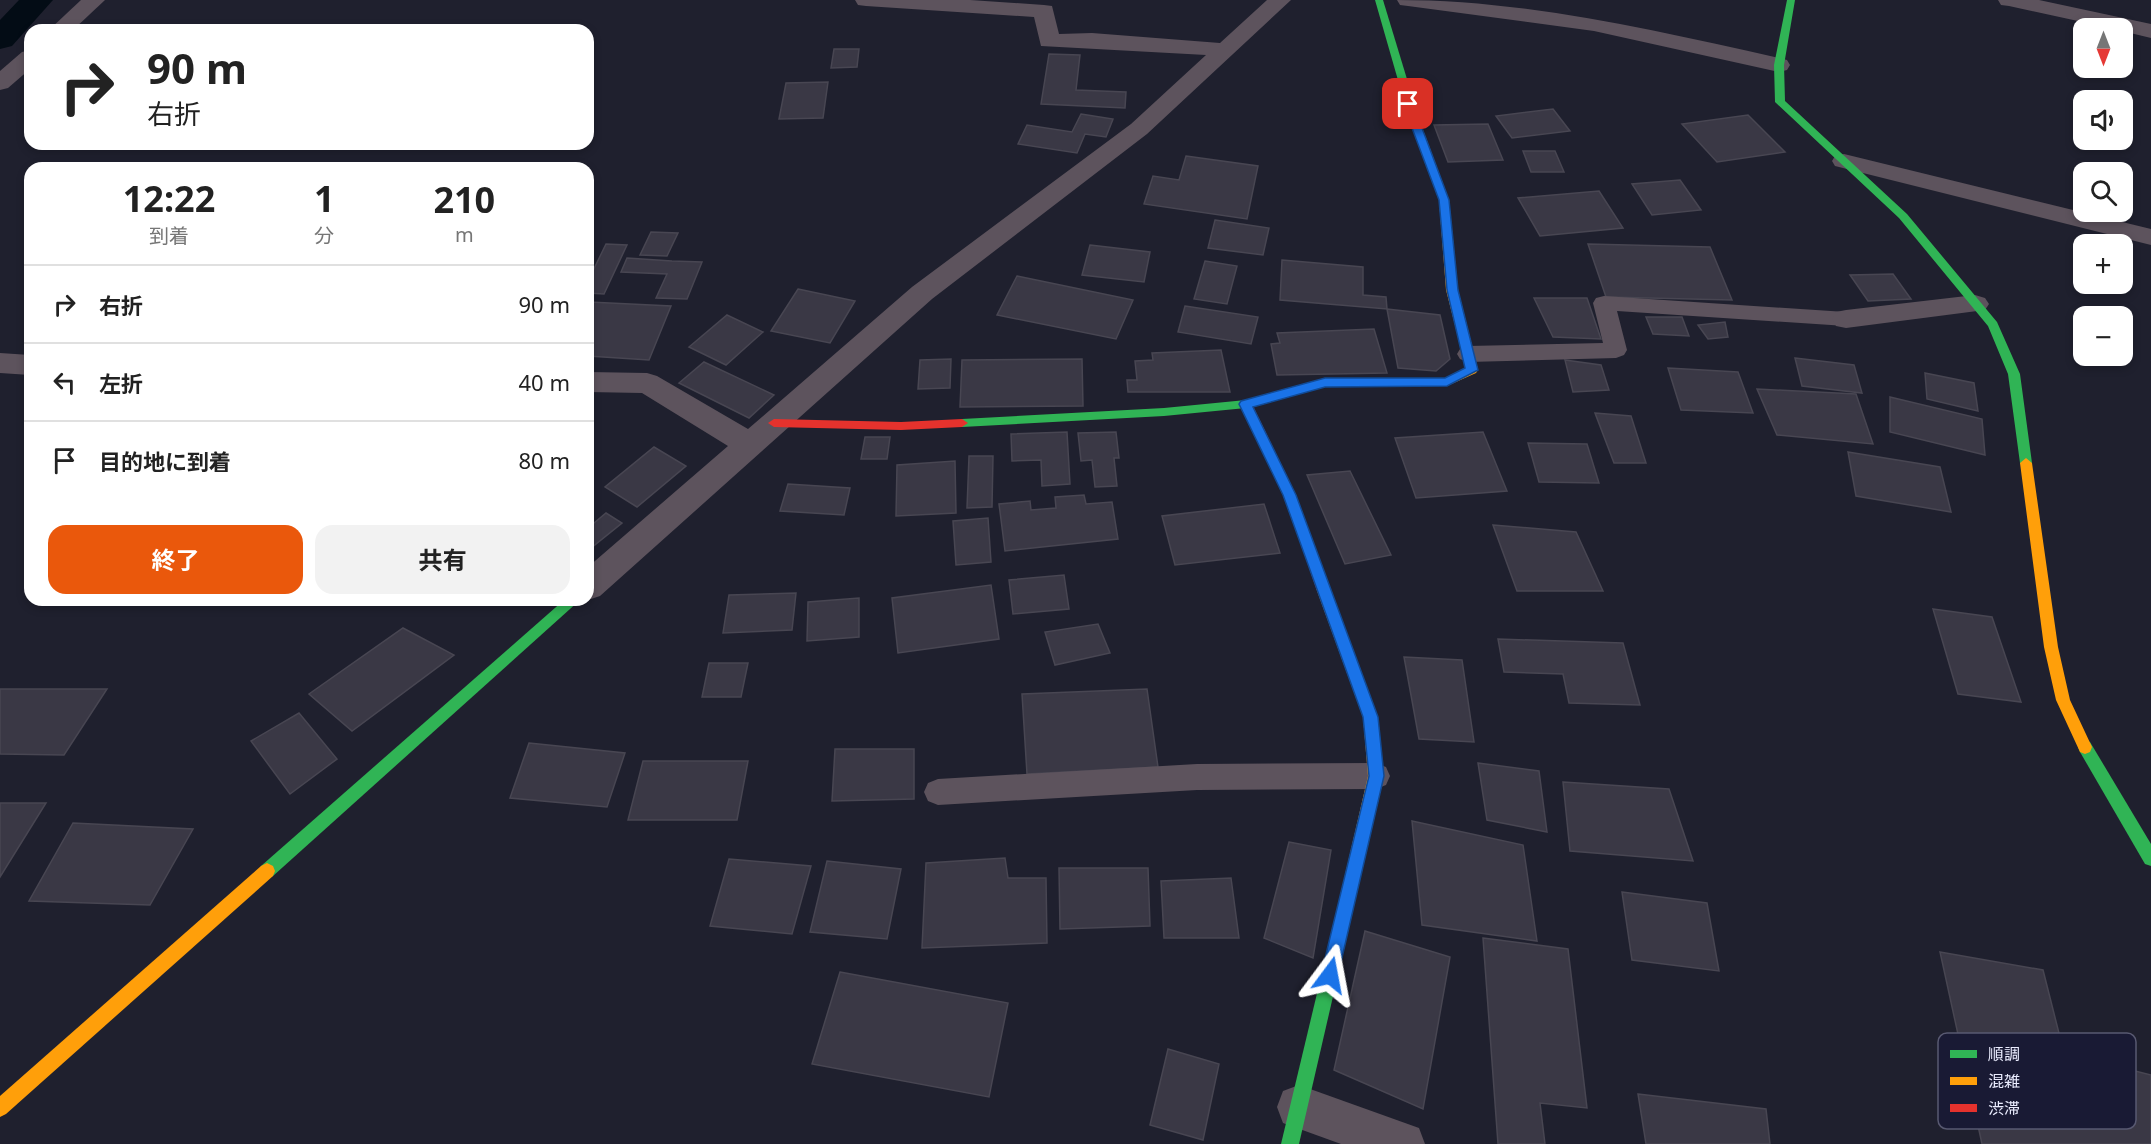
<!DOCTYPE html>
<html lang="ja">
<meta charset="utf-8">
<style>
body{margin:0;font-family:"Noto Sans","Noto Sans JP",sans-serif;background:#f2f2f2;color:#222;height:100vh;display:flex;flex-direction:column;font-size:22px;white-space:nowrap}
*{box-sizing:border-box;margin:0}
p{font-size:20px;color:#767676}
.icon{flex:none;width:33px;height:33px;fill:none;stroke:currentColor;stroke-width:2;stroke-linecap:round;stroke-linejoin:round}
.map{position:relative;flex:1;overflow:hidden}
.side{position:absolute;left:24px;top:162px;width:570px;height:444px;display:flex;flex-direction:column;background:#fff;border-radius:18px;box-shadow:0 3px 9px #0003}
.side>*{flex:none}
.top-card{position:absolute;left:24px;top:24px;width:570px;height:126px;border-radius:18px;box-shadow:0 3px 9px #0003;background:#fff;color:#222;overflow:hidden}
.needle{width:39px;rotate:180deg}
.tools{position:absolute;left:2073px;top:18px;display:grid;gap:12px}
.tools a{display:grid;place-items:center;width:60px;height:60px;border-radius:12px;background:#fff;box-shadow:0 3px 9px #0003;font-size:30px}
.pin{position:absolute;display:grid;place-items:center;width:51px;height:51px;color:#fff;margin:-26px;border-radius:12px;box-shadow:0 3px 9px #0006}
.me{position:absolute;width:66px;margin:-33px;rotate:13deg;stroke-linejoin:round;filter:drop-shadow(0 0 4px #0008)}
.turn{display:flex;align-items:center;gap:21px;height:126px;padding:0 24px;font-size:27px}
.turn .icon{width:78px;height:78px;stroke-width:2.5}
.turn b{display:block;font-size:42px;line-height:51px}
.eta{display:flex;justify-content:space-evenly;align-items:center;height:102px;text-align:center}
.eta b{font-size:36px;font-weight:700;line-height:42px}
.action{display:flex;gap:12px;margin-top:auto;padding:12px 24px}
.action a{flex:1;height:69px;border-radius:18px;background:#ea580c;color:#fff;font-size:24px;font-weight:700;line-height:69px;text-align:center}
.action a+a{background:#f2f2f2;color:#222}
ul{padding:0;list-style:none}
li{display:flex;align-items:center;gap:18px;height:78px;padding:0 24px;border-top:2px solid #e0e0e0}
li div{flex:1}
li b{display:block;font-size:22px}
li em{font-style:normal}
.map>svg:first-child{display:block}
.lines{fill:none;stroke-linecap:round;stroke-linejoin:round}
.canal{fill:#030c15;fill-rule:evenodd}
.building{fill:#3a3845;stroke:#484652;stroke-width:1.5}
.lane{fill:#5d535d;fill-rule:evenodd}
.street{fill:#5d535d;fill-rule:evenodd}
.fast{fill:#30b455;fill-rule:evenodd}
.slow{fill:#ff9f0a;fill-rule:evenodd}
.jam{fill:#e5322d;fill-rule:evenodd}
.route{fill:#1a73e8;stroke:#114b97;stroke-width:1.5}
.key{fill:#191a34;stroke:#585971;stroke-width:1.5}
.key-label{font-size:16px;fill:#eaecfe}
</style>
<div class="map">
<svg width="2151" height="1144" viewBox="0 0 2151 1144">
<rect width="100%" height="100%" fill="#1f202e"/>
<g class="lines">
<path class="canal" d="M19 0H53L12 46 0 49V20Z"/>
</g>
<g class="building">
<path d="M834 49H859L857 67 831 68Z"/>
<path d="M1049 54 1080 55 1076 90 1126 92 1125 108 1041 104Z"/>
<path d="M828 82 823 118 779 119 786 83Z"/>
<path d="M1553 109 1570 131 1512 138 1496 116Z"/>
<path d="M1081 114 1113 119 1106 137 1085 134 1077 153 1018 144 1027 125 1072 132Z"/>
<path d="M1748 115 1785 152 1717 162 1682 124Z"/>
<path d="M1488 124 1503 160 1448 162 1434 125Z"/>
<path d="M1523 151H1555L1564 172H1531Z"/>
<path d="M1186 156 1258 166 1247 219 1144 204 1153 176 1179 180Z"/>
<path d="M1680 180 1701 210 1652 215 1632 184Z"/>
<path d="M1599 191 1623 228 1540 236 1518 198Z"/>
<path d="M1215 220 1269 228 1263 255 1208 248Z"/>
<path d="M651 232 678 233 667 256 640 255Z"/>
<path d="M606 244 627 245 604 294 588 293V281Z"/>
<path d="M1588 244 1710 247 1732 300 1606 297Z"/>
<path d="M1090 245 1150 252 1144 282 1082 275Z"/>
<path d="M627 258 672 261 702 262 687 299 656 298 667 274 621 272Z"/>
<path d="M1282 260 1363 267V295L1386 297 1387 309 1280 300Z"/>
<path d="M1205 261 1237 266 1227 304 1194 299Z"/>
<path d="M1893 274 1911 299 1868 301 1850 275Z"/>
<path d="M1017 276 1133 300 1116 339 997 315Z"/>
<path d="M798 289 855 301 830 343 771 331Z"/>
<path d="M1534 298H1587L1601 339 1553 337Z"/>
<path d="M589 302 671 306 649 360 588 356Z"/>
<path d="M1185 306 1258 317 1251 344 1178 332Z"/>
<path d="M1387 309 1440 315 1450 359 1436 371 1398 368Z"/>
<path d="M727 315 763 332 726 365 689 347Z"/>
<path d="M1646 317H1682L1689 336 1653 334Z"/>
<path d="M1725 322 1728 337 1708 339 1698 325Z"/>
<path d="M1374 329 1387 373 1277 375 1271 344 1280 343 1277 333Z"/>
<path d="M1221 350 1230 392H1128L1127 380H1137L1135 361 1153 360 1152 353Z"/>
<path d="M1795 358 1854 365 1862 393 1802 386Z"/>
<path d="M951 359 950 388 918 389 920 360Z"/>
<path d="M1082 359 1083 406 960 407 962 360Z"/>
<path d="M1565 360 1601 365 1609 390 1573 392Z"/>
<path d="M704 362 774 395 749 418 679 383Z"/>
<path d="M1668 368 1738 372 1753 413 1681 410Z"/>
<path d="M1925 373 1974 383 1978 411 1927 399Z"/>
<path d="M1757 389 1856 394 1873 444 1777 435Z"/>
<path d="M1890 397 1982 419 1985 455 1890 432Z"/>
<path d="M1595 413 1631 416 1646 463H1614Z"/>
<path d="M1067 432 1070 484 1042 486 1041 460 1012 461 1011 434Z"/>
<path d="M1116 432 1119 458H1114L1117 486 1095 487 1092 460 1081 461 1078 433Z"/>
<path d="M1483 432 1507 491 1416 498 1395 438Z"/>
<path d="M865 437H890L887 459H861Z"/>
<path d="M1528 443 1587 444 1599 483 1539 482Z"/>
<path d="M654 447 686 466 637 507 605 487Z"/>
<path d="M1848 452 1940 467 1951 512 1856 496Z"/>
<path d="M969 456H993L992 507 967 508Z"/>
<path d="M955 461 956 513 896 516 897 465Z"/>
<path d="M1350 471 1391 555 1345 564 1307 475Z"/>
<path d="M788 484 850 488 844 515 780 511Z"/>
<path d="M1084 495 1086 504 1112 502 1118 539 1005 551 999 504 1030 501 1031 510 1056 508 1055 497Z"/>
<path d="M1264 504 1280 553 1175 565 1162 516Z"/>
<path d="M606 513 622 523 591 548 588 546V528Z"/>
<path d="M988 518 991 562 956 565 953 521Z"/>
<path d="M1493 525 1576 532 1603 591H1517Z"/>
<path d="M1064 575 1069 609 1013 614 1009 580Z"/>
<path d="M991 585 999 639 898 653 892 598Z"/>
<path d="M796 593 792 630 723 633 729 595Z"/>
<path d="M859 598V637L807 641 808 602Z"/>
<path d="M333 600H461L459 605 332 602Z"/>
<path d="M1933 609 1992 617 2021 702 1958 694Z"/>
<path d="M1098 624 1110 653 1055 665 1045 632Z"/>
<path d="M403 628 454 655 352 731 309 694Z"/>
<path d="M1498 639 1623 643 1640 705 1569 703 1563 674 1504 672Z"/>
<path d="M1404 657 1462 660 1474 742 1419 739Z"/>
<path d="M709 663H748L741 697H702Z"/>
<path d="M0 689H107L64 755 0 754Z"/>
<path d="M1147 689 1158 767 1027 774 1022 694Z"/>
<path d="M299 713 337 759 290 794 251 741Z"/>
<path d="M529 743 625 753 607 807 510 798Z"/>
<path d="M835 749H914V799L832 801Z"/>
<path d="M643 761H748L737 820H628Z"/>
<path d="M1478 763 1539 771 1547 832 1487 820Z"/>
<path d="M1563 782 1669 789 1693 861 1570 851Z"/>
<path d="M0 803H46L0 877Z"/>
<path d="M1412 821 1523 845 1537 941 1422 925Z"/>
<path d="M73 823 193 829 150 905 29 901Z"/>
<path d="M1289 842 1331 850 1313 958 1264 938Z"/>
<path d="M1005 858 1008 878H1046L1047 943 922 948 926 863Z"/>
<path d="M729 859 811 866 792 934 710 926Z"/>
<path d="M827 861 901 869 887 939 810 932Z"/>
<path d="M1059 868H1148L1150 926 1060 929Z"/>
<path d="M1231 878 1239 938H1164L1161 881Z"/>
<path d="M1622 892 1707 903 1719 971 1632 960Z"/>
<path d="M1365 931 1450 957 1423 1109 1334 1070Z"/>
<path d="M1483 938 1568 949 1587 1108 1540 1103 1545 1144H1498Z"/>
<path d="M1940 952 2043 970 2064 1053 2151 1075V1144H1982Z"/>
<path d="M840 972 1008 1003 989 1097 812 1064Z"/>
<path d="M1168 1049 1219 1064 1203 1140 1150 1125Z"/>
<path d="M1638 1094 1766 1109 1770 1144H1646Z"/>
</g>
<g class="lines">
<g class="lane">
<path d="M1604 296 1846 312 1854 314 1857 319 1854 324 1846 326 1617 311 1627 350 1624 355 1616 358 1468 362 1460 359 1457 354 1460 349 1468 346 1603 343 1593 303 1596 298Z"/>
<path d="M1376 763 1386 767 1390 776 1386 785 1376 789 1197 790 938 805 928 801 924 792 928 783 938 779 1197 764Z"/>
</g>
<g class="street">
<path d="M81 0H105L73 30H49Z"/>
<path d="M855 0H970L1044 5 1052 6 1059 34 1092 33 1220 43 1267 0H1291L1147 134 932 299 600 596 588 600H587L588 567 728 446 642 393 588 392V372L647 373 657 376 748 429 912 287 1131 124 1206 55 1041 46 1034 17 866 6 858 5Z"/>
<path d="M1397 0C1527 0 1653 30 1779 58L1787 60 1790 65 1787 70 1779 72 1594 31 1408 6 1400 5Z"/>
<path d="M1998 0H2039L2151 24V38L2122 31V28H2110L2009 6 2001 5Z"/>
<path d="M30 50V69L8 88 0 90V71L22 52Z"/>
<path d="M1844 154 2151 229V245L1835 166 1832 161 1835 156Z"/>
<path d="M1975 295 1985 298 1989 304 1985 310 1846 328 1836 326 1832 319 1836 312 1846 310Z"/>
<path d="M0 353 30 355V375L0 373Z"/>
<path d="M1299 1085 1419 1128 1425 1144H1341L1283 1123 1277 1107 1283 1091Z"/>
</g>
<g class="fast">
<path d="M1375 0H1383L1420 122 1418 124 1410 122Z"/>
<path d="M1787 0H1795L1784 65 1785 101 1907 214 1997 322 2020 374 2032 463 2030 466H2022L2020 463 2008 374 1988 326 1899 218 1775 102 1774 65Z"/>
<path d="M1399 378 1403 379 1405 382 1403 385 1325 387 1246 408 1164 416 962 427 956 423 962 419 1164 408 1246 400 1325 379Z"/>
<path d="M564 600H580L273 876 267 879 261 876 259 871 261 866Z"/>
<path d="M2085 740 2090 742 2151 844V866L2145 864 2080 752 2078 747 2080 742Z"/>
<path d="M1344 906 1350 908 1352 914 1299 1144H1281L1336 914 1338 908Z"/>
</g>
<g class="slow">
<path d="M1415 119 1420 122 1449 200 1458 290 1478 370 1476 373 1447 386H1399L1393 382 1399 378H1445L1466 368 1446 290 1439 200 1410 122Z"/>
<path d="M2026 458 2032 463 2058 647 2070 700 2092 747 2090 752 2085 754 2080 752 2056 700 2044 647 2020 463Z"/>
<path d="M1323 583 1328 584 1330 588 1377 717 1384 776 1352 914 1350 920 1344 922 1338 920 1336 914 1368 776 1363 717 1316 588 1318 584Z"/>
<path d="M267 863 273 866 275 871 273 876 6 1114 0 1117V1096L261 866Z"/>
</g>
<g class="jam">
<path d="M1246 400 1252 404 1296 495 1330 588 1328 592H1318L1316 588 1284 495 1240 404Z"/>
<path d="M774 419 901 422 962 419 968 423 962 427 901 430 774 427 768 423Z"/>
</g>
</g>
<path class="route" d="M1408 101 1413 104 1449 200 1458 290 1478 370 1447 386 1325 387 1253 407 1296 495 1378 717 1384 776 1338 975 1336 981 1330 983 1324 981 1321 975 1369 776 1363 717 1283 495 1239 404 1241 401 1325 378H1445L1465 368 1447 290 1439 200 1403 104Z"/>
<rect x="1938" y="1033" width="198" height="96" rx="9" class="key"/>
<rect x="1950" y="1050" width="27" height="8" fill="#30b455"/>
<rect x="1950" y="1077" width="27" height="8" fill="#ff9f0a"/>
<rect x="1950" y="1104" width="27" height="8" fill="#e5322d"/>
<g class="key-label">
<text x="1988" y="1060">順調</text>
<text x="1988" y="1087">混雑</text>
<text x="1988" y="1114">渋滞</text>
</g>
</svg>
<div class="tools">
<a><svg class="needle" viewBox="-14 -14 28 28"><path d="M0-13l5 13h-10z" fill="#e53935"/><path d="M0 13l5-13h-10z" fill="#767676"/></svg></a>
<a><svg class="icon" aria-label="sound" viewBox="0 0 24 24"><path d="M4 9h4l5-4v14l-5-4H4zM17 9q2 3 0 6"/></svg></a>
<a><svg class="icon" aria-label="search" viewBox="0 0 24 24"><circle cx="10" cy="10" r="6"/><path d="M15 15l6 6"/></svg></a>
<a>+</a>
<a>−</a>
</div>
<div class="pin" style="left:1408px;top:104px;background:#d93025"><svg class="icon" aria-label="arrive" viewBox="0 0 24 24"><path d="M6 21V4h12l-3 4 3 4H6"/></svg></div>
<svg class="me" style="left:1330px;top:975px" viewBox="-20 -20 40 40"><path d="M0-17L14 15 0 8-14 15z" fill="#1a73e8" stroke="#fff" stroke-width="4"/></svg>
<div class="top-card">
<div class="turn"><svg class="icon" aria-label="right" viewBox="0 0 24 24"><path d="M7 20v-9h11M14 6l5 5-5 5"/></svg><div><b>90 m</b>右折</div></div>
</div>
<section class="side">
<div class="eta">
<div><b>12:22</b><p>到着</p></div>
<div><b>1</b><p>分</p></div>
<div><b>210</b><p>m</p></div>
</div>
<ul>
<li><svg class="icon" aria-label="right" viewBox="0 0 24 24"><path d="M7 20v-9h11M14 6l5 5-5 5"/></svg><div><b>右折</b></div><em>90 m</em></li>
<li><svg class="icon" aria-label="left" viewBox="0 0 24 24"><path d="M17 20v-9H6M10 6l-5 5 5 5"/></svg><div><b>左折</b></div><em>40 m</em></li>
<li><svg class="icon" aria-label="arrive" viewBox="0 0 24 24"><path d="M6 21V4h12l-3 4 3 4H6"/></svg><div><b>目的地に到着</b></div><em>80 m</em></li>
</ul>
<div class="action"><a>終了</a><a>共有</a></div>
</section>
</div>
